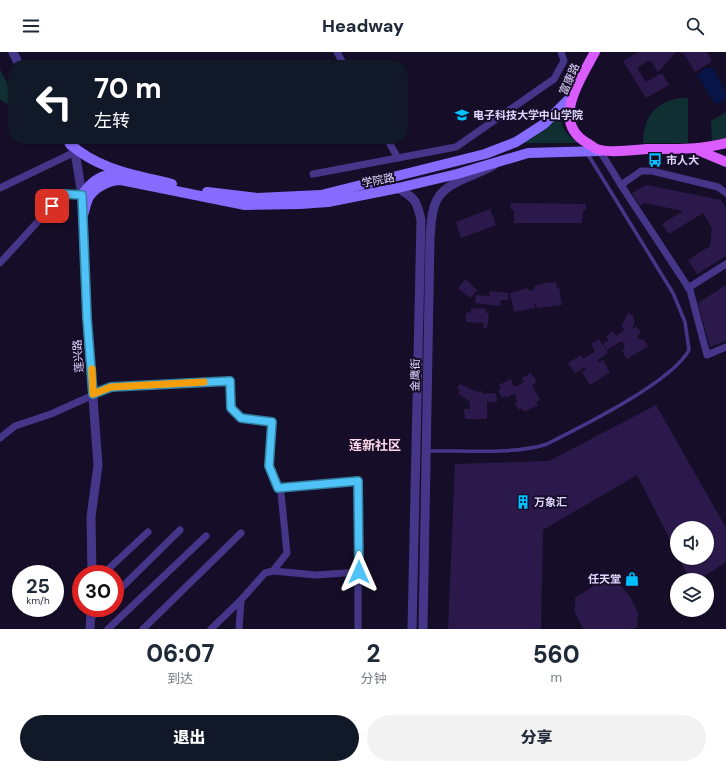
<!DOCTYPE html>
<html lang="zh">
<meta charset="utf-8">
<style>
body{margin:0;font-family:"DM Sans","Noto Sans SC",sans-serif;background:#f2f2f3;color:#1f2937;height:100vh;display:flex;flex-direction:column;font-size:15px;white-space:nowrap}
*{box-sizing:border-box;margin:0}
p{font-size:13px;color:#747a83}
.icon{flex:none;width:22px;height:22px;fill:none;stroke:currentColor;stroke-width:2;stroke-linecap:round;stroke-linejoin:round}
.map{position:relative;height:577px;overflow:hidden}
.drawer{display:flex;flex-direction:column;background:#fff;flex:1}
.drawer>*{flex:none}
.top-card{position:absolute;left:8px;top:8px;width:400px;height:84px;border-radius:16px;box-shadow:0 1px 3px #0004;background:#111827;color:#fff;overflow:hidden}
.tools{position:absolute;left:670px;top:469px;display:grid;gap:8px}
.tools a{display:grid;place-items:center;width:44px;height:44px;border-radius:50%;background:#fff;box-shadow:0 1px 3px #0004;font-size:20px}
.speed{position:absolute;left:12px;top:513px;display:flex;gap:8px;font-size:20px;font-weight:700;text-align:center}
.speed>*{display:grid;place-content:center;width:52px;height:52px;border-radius:50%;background:#fff;box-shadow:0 1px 3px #0004;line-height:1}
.speed small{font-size:10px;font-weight:400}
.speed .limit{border:6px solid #d22;background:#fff;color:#111}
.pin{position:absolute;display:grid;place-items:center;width:34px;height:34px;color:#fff;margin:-17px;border-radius:8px;box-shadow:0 2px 6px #0006}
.me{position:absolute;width:44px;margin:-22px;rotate:0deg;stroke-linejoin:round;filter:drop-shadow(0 0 3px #0008)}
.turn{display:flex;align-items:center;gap:14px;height:84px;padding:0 20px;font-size:18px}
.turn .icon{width:52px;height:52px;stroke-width:2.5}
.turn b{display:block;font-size:28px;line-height:34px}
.eta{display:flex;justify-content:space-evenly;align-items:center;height:68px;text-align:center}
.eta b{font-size:24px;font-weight:800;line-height:28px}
.button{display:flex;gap:8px;margin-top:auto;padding:8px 20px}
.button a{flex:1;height:46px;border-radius:24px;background:#111827;color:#fff;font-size:16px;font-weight:800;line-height:46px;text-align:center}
.button a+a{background:#f2f2f3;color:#1f2937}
header{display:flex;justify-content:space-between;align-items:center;height:52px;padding:0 20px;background:#fff;font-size:18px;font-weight:800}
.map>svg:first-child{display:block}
.green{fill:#102f32}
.water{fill:#071548}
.building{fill:#2a194a}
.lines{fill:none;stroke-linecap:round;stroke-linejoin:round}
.service{stroke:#46368a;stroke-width:3.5}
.minor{stroke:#46368a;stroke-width:7}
.tertiary{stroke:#46368a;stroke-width:9}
.secondary{stroke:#856cff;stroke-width:10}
.primary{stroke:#da5cff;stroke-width:10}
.route-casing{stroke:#337fa1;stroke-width:10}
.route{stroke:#4fc3f7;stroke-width:7}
.slow{stroke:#f59e0b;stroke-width:7}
.labels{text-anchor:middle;stroke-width:4;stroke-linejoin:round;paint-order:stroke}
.street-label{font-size:11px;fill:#e0d5ff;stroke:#160e28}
.poi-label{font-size:11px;font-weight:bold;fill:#e0d5ff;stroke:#160e28;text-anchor:start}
.quarter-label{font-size:13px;font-weight:bold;fill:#ffd7ea;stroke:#160e28}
</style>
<header><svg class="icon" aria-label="menu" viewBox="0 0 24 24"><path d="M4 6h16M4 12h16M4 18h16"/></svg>Headway<svg class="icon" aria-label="search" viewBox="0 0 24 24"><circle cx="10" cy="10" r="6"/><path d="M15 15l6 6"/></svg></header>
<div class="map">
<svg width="726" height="577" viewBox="0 0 726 577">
<rect width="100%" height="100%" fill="#160e28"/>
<g class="green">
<path d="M0 17 13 43V57L0 47Z"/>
<path d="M680 46H688V91H643C643 66 655 50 680 46Z"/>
<path d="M562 60C559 75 567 84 580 91H520L532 86Z"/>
<path d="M726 60V86L712 89 711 69Z"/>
</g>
<path class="water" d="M705 16H713L726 42 725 47 719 52 714 50 698 24Z"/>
<g class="building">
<path d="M638 0H676L658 20 650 8 637 16 646 30 662 21 669 33 646 46 623 9Z"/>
<path d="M679 0H707L712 9 695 20 685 3Z"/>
<path d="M646 133 721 148 726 156V204L697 222 688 208 710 194 712 176 703 161 669 182 662 172 683 159 644 151 640 154 632 141Z"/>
<path d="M511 151 586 152V158H583L582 171H514V158H511Z"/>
<path d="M490 157 496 173 461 186 456 170Z"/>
<path d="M465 227 477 238 471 246 458 237Z"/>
<path d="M550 230V231L556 230 557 236 559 235 562 253 537 256 536 252H534L535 256 514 260 510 241 528 236 529 239 534 238V234Z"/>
<path d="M726 233V289L710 295 698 251Z"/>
<path d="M490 239 508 241V248H501L500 254 475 251 476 243 489 244Z"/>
<path d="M475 256 486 257V261H489L487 276H483L484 271 466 270V260L471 261V257Z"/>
<path d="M628 261 634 264 633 267 635 269 632 277 636 274 641 281 637 284 640 288 643 287 648 294 627 307 622 299 625 295 622 289 607 298 603 292 609 288 606 284 613 279 616 284 623 279 624 276 621 275Z"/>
<path d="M599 287 608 301 597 308 599 310 603 308 610 320 590 333 582 320 586 317 585 315 575 321 568 311 581 303 583 307 595 299 591 292Z"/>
<path d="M531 321 537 330 532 333 540 348 536 350 538 353 524 360 522 356 519 358 515 350 518 349 516 347 515 341 506 346 505 344 502 346 498 338 501 337 499 333 511 327 514 335 524 330 522 326Z"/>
<path d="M460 332 478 340 483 339V342L496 341 497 350H487V367H465L464 357H470V350L458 341 460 338 457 335Z"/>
<path d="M656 353 726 476V510L698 528H690L679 506H707V476H677V501L637 423 543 478 541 577H448L455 412 549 409Z"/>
<path d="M606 526 619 531 630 545 638 561 637 575 633 577H583L582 575 575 560V546Z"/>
</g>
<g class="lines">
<path class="service" d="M427 399C461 398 516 403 547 392 581 375 672 330 689 298L685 270 673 241 587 101"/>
<g class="minor">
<path d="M337 0 344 13"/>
<path d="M387 87 398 106"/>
<path d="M600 99 621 133 690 238 707 303 726 295"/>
<path d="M313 122 456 95 554 27 564 9 561 0"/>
<path d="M621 133 641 119H652L718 135 726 141"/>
<path d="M0 136 75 100"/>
<path d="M0 211 63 142 82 143"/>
<path d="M688 236 726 212"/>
<path d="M0 386 15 374 51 362 111 335 230 329 231 356 241 366 272 370 269 414 281 441 287 501 273 519 265 521 241 548 239 577"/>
<path d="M278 436 358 429V577"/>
<path d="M273 519 316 523 359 520"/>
<path d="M103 522 148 480"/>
<path d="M115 542 180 478"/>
<path d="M91 566 101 556"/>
<path d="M108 577 206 484"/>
<path d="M143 577 241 481"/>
<path d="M211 577 241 548"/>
</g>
<g class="tertiary">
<path d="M13 0 19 13"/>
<path d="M66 87 75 100 82 143 87 266 98 413 91 465 92 522"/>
<path d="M398 136C415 146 417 149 421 168L412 577"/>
<path d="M90 577 91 556"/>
<path d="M423 577 430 186C431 175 431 162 435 152 443 129 475 125 494 113"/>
</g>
<g class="secondary">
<path d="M70 92C99 118 136 123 172 132"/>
<path d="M207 140 257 146 321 143 485 102 516 90 544 72 571 45"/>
<path d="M82 143C92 128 102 122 120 121"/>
<path d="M83 163C85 158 86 150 89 145 95 135 110 128 121 128L245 153 300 152 328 150 398 136 457 122 528 101 600 99"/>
</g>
<g class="primary">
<path d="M595 0C581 26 550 70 587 91 591 93 596 98 601 98 613 101 634 98 647 97 673 97 700 98 726 91"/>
<path d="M695 97 726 110"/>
</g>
</g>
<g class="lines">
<defs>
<path id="route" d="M52 154 63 142 82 143 87 266 93 342 111 335 230 329 231 356 241 366 272 370 269 414 278 436 358 429 359 520"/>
</defs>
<use href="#route" class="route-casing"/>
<use href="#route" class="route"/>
<path class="slow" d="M92 317 93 342 111 335 204 330"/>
</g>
<defs>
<symbol id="university-bare" viewBox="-9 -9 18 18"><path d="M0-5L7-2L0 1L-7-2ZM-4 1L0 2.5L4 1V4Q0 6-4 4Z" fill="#01c0ff" stroke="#160e28" stroke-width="2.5" paint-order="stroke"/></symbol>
<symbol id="bus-bare" viewBox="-9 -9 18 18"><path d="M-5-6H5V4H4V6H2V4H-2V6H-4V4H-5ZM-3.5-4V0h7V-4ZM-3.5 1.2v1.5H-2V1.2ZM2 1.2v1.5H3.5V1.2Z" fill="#01c0ff" stroke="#160e28" stroke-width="2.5" paint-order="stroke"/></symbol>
<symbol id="building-bare" viewBox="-9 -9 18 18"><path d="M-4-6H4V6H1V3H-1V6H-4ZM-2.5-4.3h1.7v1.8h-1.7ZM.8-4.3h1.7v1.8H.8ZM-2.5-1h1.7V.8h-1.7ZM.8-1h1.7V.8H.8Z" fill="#01c0ff" stroke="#160e28" stroke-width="2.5" paint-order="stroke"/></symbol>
<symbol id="shop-bare" viewBox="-9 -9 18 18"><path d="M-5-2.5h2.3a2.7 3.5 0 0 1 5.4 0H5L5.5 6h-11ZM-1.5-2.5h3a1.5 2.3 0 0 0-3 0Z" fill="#01c0ff" stroke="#160e28" stroke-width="2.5" paint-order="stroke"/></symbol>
</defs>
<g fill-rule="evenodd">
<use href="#university-bare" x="452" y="53" width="20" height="20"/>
<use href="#bus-bare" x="645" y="98" width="20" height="20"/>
<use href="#building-bare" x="513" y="440" width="20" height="20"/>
<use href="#shop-bare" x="622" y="517" width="20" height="20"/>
</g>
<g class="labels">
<g class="street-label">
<text transform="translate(569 27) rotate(-66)" y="4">富康路</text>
<text transform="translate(378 128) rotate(-11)" y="4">学院路</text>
<text transform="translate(78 304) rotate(-94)" y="4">莲兴路</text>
<text transform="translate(415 323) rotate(-89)" y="4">金鹰街</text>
</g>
<g class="poi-label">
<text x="473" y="67">电子科技大学中山学院</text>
<text x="666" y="112">市人大</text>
<text x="534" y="454">万象汇</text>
<text x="621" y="531" text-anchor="end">任天堂</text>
</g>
<g class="quarter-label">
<text x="375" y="398">莲新社区</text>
</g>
</g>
</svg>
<div class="tools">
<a><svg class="icon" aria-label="sound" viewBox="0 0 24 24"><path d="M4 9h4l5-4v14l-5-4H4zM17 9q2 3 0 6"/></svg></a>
<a><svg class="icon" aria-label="layers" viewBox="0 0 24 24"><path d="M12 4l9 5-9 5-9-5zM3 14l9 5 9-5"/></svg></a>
</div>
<div class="speed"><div>25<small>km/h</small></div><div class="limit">30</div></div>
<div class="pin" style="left:52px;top:154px;background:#d93025"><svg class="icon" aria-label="arrive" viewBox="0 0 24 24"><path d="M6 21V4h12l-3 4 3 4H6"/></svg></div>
<svg class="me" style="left:359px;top:520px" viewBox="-20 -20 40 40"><path d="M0-17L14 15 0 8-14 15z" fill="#4fc3f7" stroke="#fff" stroke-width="4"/></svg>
<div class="top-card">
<div class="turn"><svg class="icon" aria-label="left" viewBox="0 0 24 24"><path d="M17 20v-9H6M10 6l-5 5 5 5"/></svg><div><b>70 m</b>左转</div></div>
</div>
</div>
<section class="drawer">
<div class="eta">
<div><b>06:07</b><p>到达</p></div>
<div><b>2</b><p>分钟</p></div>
<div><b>560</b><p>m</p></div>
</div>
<div class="button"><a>退出</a><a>分享</a></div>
</section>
